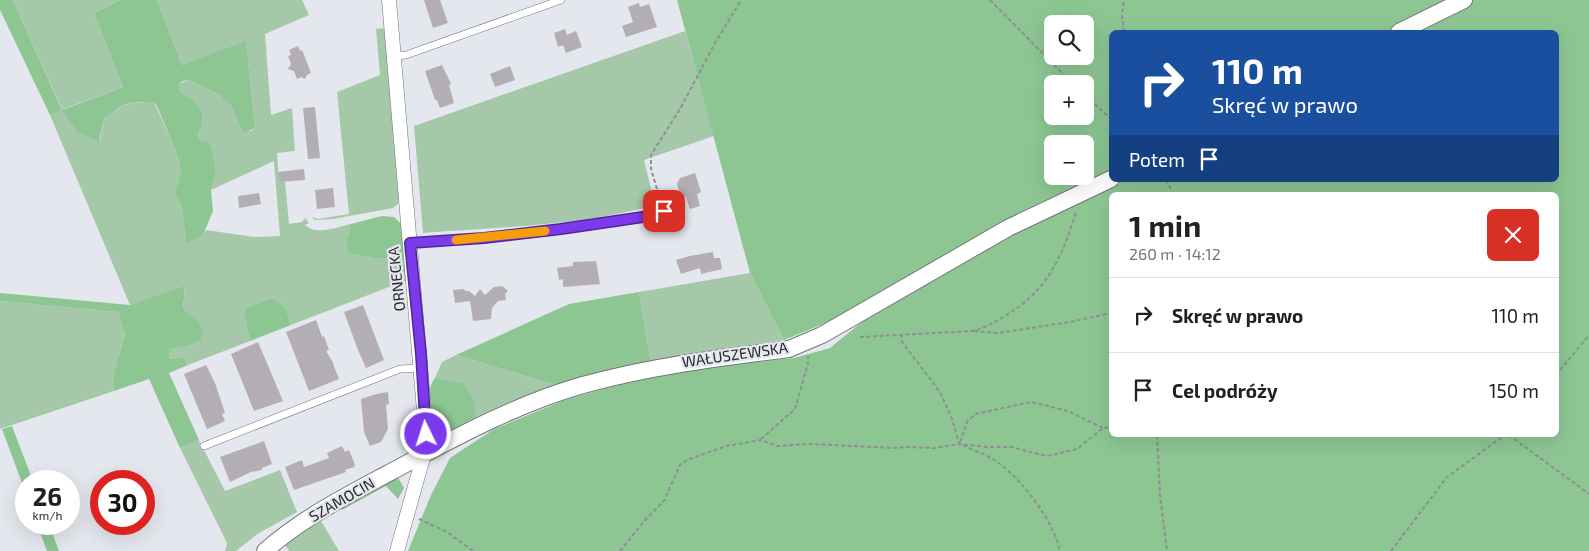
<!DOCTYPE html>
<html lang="pl">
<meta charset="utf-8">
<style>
body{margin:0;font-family:"Exo 2",sans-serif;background:#f6f6f6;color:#202124;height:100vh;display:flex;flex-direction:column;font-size:19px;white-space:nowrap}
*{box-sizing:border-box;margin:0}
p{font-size:16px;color:#757577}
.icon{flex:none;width:28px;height:28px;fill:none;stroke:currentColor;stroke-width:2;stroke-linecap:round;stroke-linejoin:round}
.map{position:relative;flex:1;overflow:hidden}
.details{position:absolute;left:1109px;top:192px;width:450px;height:245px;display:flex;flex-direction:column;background:#fff;border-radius:8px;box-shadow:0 5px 20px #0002}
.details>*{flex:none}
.guide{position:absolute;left:1109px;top:30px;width:450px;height:152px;border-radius:8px;box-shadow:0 5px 20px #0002;background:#1a4fa0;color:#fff;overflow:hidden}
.fabs{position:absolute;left:1044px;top:15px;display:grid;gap:10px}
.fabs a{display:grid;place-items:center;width:50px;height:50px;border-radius:8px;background:#fff;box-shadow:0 5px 20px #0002;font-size:25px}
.speed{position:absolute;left:15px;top:470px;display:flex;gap:10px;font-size:25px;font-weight:700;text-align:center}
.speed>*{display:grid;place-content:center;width:65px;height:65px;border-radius:50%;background:#fff;box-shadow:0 5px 20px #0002;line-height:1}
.speed small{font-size:12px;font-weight:400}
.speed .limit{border:8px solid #d22;background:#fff;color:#111}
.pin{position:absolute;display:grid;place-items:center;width:42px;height:42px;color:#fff;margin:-21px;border-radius:10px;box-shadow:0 2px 8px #0006}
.me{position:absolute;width:55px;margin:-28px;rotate:356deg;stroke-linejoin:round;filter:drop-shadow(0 0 4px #0008)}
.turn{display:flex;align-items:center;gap:18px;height:105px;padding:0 20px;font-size:22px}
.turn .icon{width:65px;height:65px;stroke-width:2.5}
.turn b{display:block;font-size:35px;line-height:42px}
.then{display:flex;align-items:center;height:48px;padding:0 20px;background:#0003;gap:10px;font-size:19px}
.round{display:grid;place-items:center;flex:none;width:52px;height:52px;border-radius:8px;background:#f6f6f6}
.headline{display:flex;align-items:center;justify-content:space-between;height:85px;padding:0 20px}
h1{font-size:30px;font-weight:700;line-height:38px}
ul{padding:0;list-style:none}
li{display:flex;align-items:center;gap:15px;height:75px;padding:0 20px;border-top:1px solid #e0e0e0}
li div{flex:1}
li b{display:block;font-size:19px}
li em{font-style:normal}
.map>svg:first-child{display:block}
.green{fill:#a5c9a8}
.forest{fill:#8dc693;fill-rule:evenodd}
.building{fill:#b3aeb3}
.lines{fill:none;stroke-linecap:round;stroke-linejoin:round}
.service-casing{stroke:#73757b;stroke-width:8}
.minor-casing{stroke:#73757b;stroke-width:15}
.tertiary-casing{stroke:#73757b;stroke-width:18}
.path{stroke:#8d8f94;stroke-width:2;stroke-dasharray:4 2.5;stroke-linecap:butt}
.service{stroke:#fff;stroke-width:7}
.minor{stroke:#fff;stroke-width:14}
.tertiary{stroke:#fff;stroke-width:16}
.route-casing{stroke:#51269a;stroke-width:12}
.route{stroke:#7c3aed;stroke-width:9}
.slow{stroke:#f59e0b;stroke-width:9}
.labels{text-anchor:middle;stroke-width:4.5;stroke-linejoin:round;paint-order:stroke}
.street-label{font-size:15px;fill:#27282b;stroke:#e5e7ee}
</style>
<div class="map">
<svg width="1589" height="551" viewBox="0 0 1589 551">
<rect width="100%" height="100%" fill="#e5e7ee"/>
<g class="green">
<path d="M13 0H120L94 13 123 87 63 109 100 140 104 119C123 104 131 100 155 104L175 149 181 171 174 194 182 207 186 243 203 235 206 230 254 237 280 236 274 161 211 190 216 173 198 137 200 129 202 126 190 98 180 91 179 84 189 80 218 94 232 107 242 131H251L255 128 246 42 182 65 157 0H302L309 15 265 34 271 115 292 108 295 151 277 153 279 182 285 181 289 224 302 222 305 218 309 223 305 225C317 236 337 227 351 224L348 235V253L372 258H405L407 280 291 325 286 308 273 298 245 308 244 314 250 341 188 365 183 357 173 359 169 358V350C180 346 189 347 200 341L183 310 185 287 130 305 50 115 62 109Z"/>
<path d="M385 28 400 196 398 204 393 208 333 219 315 220 312 217 318 219 349 214 337 92 380 75 376 29Z"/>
<path d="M685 31 714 136 644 160 655 205C580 226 500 227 423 233L414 126Z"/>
<path d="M750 273 784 340 699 353 651 363 639 292Z"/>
<path d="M0 301 118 312 125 335 114 372V391L0 429Z"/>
<path d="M456 355 559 386 475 421 463 383 435 378 442 362Z"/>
<path d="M199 440 202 451 204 450 225 491 280 470 297 512 259 533 236 551H225L227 543 180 448Z"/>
<path d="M321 521 339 551H289L284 543Z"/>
</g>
<g class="forest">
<path d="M0 0H13L62 110 123 87 94 13 120 0H157L182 65 246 41 255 128 246 132 242 131 232 107 218 94 189 80 183 81 179 84 180 91 190 98 202 112V126L200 129 198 137 201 141 206 140 211 147 216 173 211 190 213 211 203 235 186 244 182 207 174 194 181 171 175 149 156 104C131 99 122 104 104 119L99 141 78 132 62 110 50 115 0 10Z"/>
<path d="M677 0H1451L1386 32H1111V172L843 316 784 340 750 273ZM1052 24H1085V56H1052ZM1052 84H1085V116H1052ZM1052 144H1085V176H1052Z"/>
<path d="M1474 0H1589V551H408L431 495 450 458 494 429 565 400 660 373 794 358 830 348 874 312 1000 241 1081 199 1124 180H1556V32H1409ZM1111 195H1556V435H1111Z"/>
<path d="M382 216 394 217 401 224 405 258H372L348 253C346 243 348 234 351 224Z"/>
<path d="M185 286 183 309 198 321 203 331 200 341C189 347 180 346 169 350V358L173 359 183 357 188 365 169 373 199 440 180 448 149 379 114 391V372L125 335 118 312 0 301V293L130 305Z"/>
<path d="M639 292 651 363 559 386 456 355 569 304Z"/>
<path d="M273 298 286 308 291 325 250 341 244 314 245 308Z"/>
<path d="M435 378 463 383C472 395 477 406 475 421L455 432 439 431C430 416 424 392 435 378Z"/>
<path d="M12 426 33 481H26V494L2 429Z"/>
<path d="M397 476 404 488 398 499 386 486 342 510 341 505Z"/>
<path d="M37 524H49L59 551H47Z"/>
</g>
<g class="building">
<path d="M424 0H440L448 23 433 28Z"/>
<path d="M639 3 640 7 649 4 657 27 626 37 622 26 633 22 628 7Z"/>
<path d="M565 29 567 35 576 31 582 47 566 53 563 45 558 47 554 33Z"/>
<path d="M298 46 300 51 302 50 311 73 307 75 305 79 301 77 297 79 294 71 288 69 291 64 288 56 291 55 289 50Z"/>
<path d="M442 65 451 84 449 85 454 103 440 108 437 100H435L425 71Z"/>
<path d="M510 66 515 80 495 87 490 74Z"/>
<path d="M315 107 320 158 308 159 303 108Z"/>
<path d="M304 169 305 180 279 182 278 172Z"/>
<path d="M695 173 701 192 697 194 700 206 690 209 686 197 680 194 677 184 680 178Z"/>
<path d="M333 188 335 207 317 209 315 190Z"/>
<path d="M259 193 261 204 239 208 238 196Z"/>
<path d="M713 252 714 258H720L722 269 701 274 700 268 681 274 676 260 690 256Z"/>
<path d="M596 261 600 284 563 287V279L559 280 557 268 573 266V262Z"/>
<path d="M502 286 508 291 505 294 506 300 498 301 492 308 491 319 473 321 470 301 455 303 453 290 464 289 465 291H469L475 296 480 289 485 295 494 287Z"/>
<path d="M363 305 384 360 366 368 358 350 344 312Z"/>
<path d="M316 320 322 337 324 336 329 350 326 351 334 364H333L339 379 309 391 286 332Z"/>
<path d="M258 342 283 401 254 411 231 354Z"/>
<path d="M206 365 215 383 225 413 222 414 225 421 207 429 184 374Z"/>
<path d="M388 392 389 404 386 405 388 429 381 442 370 446 364 432 361 399 376 394Z"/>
<path d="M264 441 272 464 262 468V470L251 472 230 482 220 457Z"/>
<path d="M342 446 345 452 349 450 355 465 354 467 345 470 346 472 294 490 285 467 302 460 304 467 329 458 327 453Z"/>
</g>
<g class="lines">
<defs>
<g id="service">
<path d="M394 56 406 55 561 0"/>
<path d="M410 243 484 238 561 229 643 217 663 211 659 196"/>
<path d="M204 446 400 369 421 368"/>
</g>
<path id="minor" d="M389 0 426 434 424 454 397 551"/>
<g id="tertiary">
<path d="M1399 32 1464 0"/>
<path d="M265 551C301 519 344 497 387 474 449 441 515 404 583 385 651 366 719 358 789 349L822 335 1008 228 1111 179"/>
</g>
</defs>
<use href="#service" class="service-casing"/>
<use href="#minor" class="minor-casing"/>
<use href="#tertiary" class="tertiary-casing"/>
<g class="path">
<path d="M990 0 1073 84"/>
<path d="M1124 32 1122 15 1124 0"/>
<path d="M1085 95 1111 119"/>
<path d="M1166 180 1174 195"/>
<path d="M657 189 651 169V155L680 109 715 43 741 0"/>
<path d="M974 331 998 333 1070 322 1111 313"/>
<path d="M901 334 902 342 940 392 952 419 959 443"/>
<path d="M860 337 972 331C983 329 993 323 1003 317 1046 293 1062 258 1076 212"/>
<path d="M1556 375 1589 335"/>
<path d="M1157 435 1160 495 1167 551"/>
<path d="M1509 435 1589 494"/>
<path d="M761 439 795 409 808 363V356"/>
<path d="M960 442 968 420 976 414 1031 402 1068 411 1103 428"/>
<path d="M963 445C972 450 982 453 991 458 1018 473 1054 521 1060 551"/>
<path d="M419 519 447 532 473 551"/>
<path d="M620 551 645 520 664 501 680 465 687 460 726 446 761 440 777 446 810 444 894 448 909 447 935 448 959 444 987 447H1011L1047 456 1077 449 1103 428 1111 427"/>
<path d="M1391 551 1447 477 1505 435"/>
</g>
<use href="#service" class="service"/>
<use href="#minor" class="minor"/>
<use href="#tertiary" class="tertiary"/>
</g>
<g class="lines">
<defs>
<path id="route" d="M426 434 421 354 410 243 484 238 561 229 643 217 664 211"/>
</defs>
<use href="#route" class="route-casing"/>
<use href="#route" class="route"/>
<path class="slow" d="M456 240 545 231"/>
</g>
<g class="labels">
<g class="street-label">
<text transform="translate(397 279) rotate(-96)" y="5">ORNECKA</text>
<text transform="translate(735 355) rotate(-8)" y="5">WAŁUSZEWSKA</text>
<text transform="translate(342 500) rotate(-30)" y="5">SZAMOCIN</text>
</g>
</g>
</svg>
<div class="fabs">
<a><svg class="icon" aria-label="search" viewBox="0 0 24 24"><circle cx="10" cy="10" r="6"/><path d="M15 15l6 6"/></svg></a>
<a>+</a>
<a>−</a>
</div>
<div class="speed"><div>26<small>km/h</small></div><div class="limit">30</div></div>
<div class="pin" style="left:664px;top:211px;background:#d93025"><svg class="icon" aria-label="arrive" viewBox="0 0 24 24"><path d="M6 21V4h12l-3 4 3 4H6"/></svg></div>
<svg class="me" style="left:426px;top:434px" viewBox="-20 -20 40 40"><circle r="17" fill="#7c3aed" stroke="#fff" stroke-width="3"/><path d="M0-11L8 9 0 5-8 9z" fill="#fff"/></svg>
<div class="guide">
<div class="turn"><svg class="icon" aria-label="right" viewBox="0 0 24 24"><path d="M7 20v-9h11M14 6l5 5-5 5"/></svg><div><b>110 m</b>Skręć w prawo</div></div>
<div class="then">Potem<svg class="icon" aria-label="arrive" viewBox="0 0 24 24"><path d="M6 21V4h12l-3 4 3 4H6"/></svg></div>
</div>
<section class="details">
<div class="headline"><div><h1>1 min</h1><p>260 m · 14:12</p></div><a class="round" style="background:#d93025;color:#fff"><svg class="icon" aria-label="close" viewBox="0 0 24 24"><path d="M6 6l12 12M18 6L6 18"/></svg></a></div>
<ul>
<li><svg class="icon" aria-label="right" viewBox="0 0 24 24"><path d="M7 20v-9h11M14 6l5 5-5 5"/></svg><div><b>Skręć w prawo</b></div><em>110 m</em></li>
<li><svg class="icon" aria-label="arrive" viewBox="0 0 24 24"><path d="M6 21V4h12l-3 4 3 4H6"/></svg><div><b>Cel podróży</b></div><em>150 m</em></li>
</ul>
</section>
</div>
